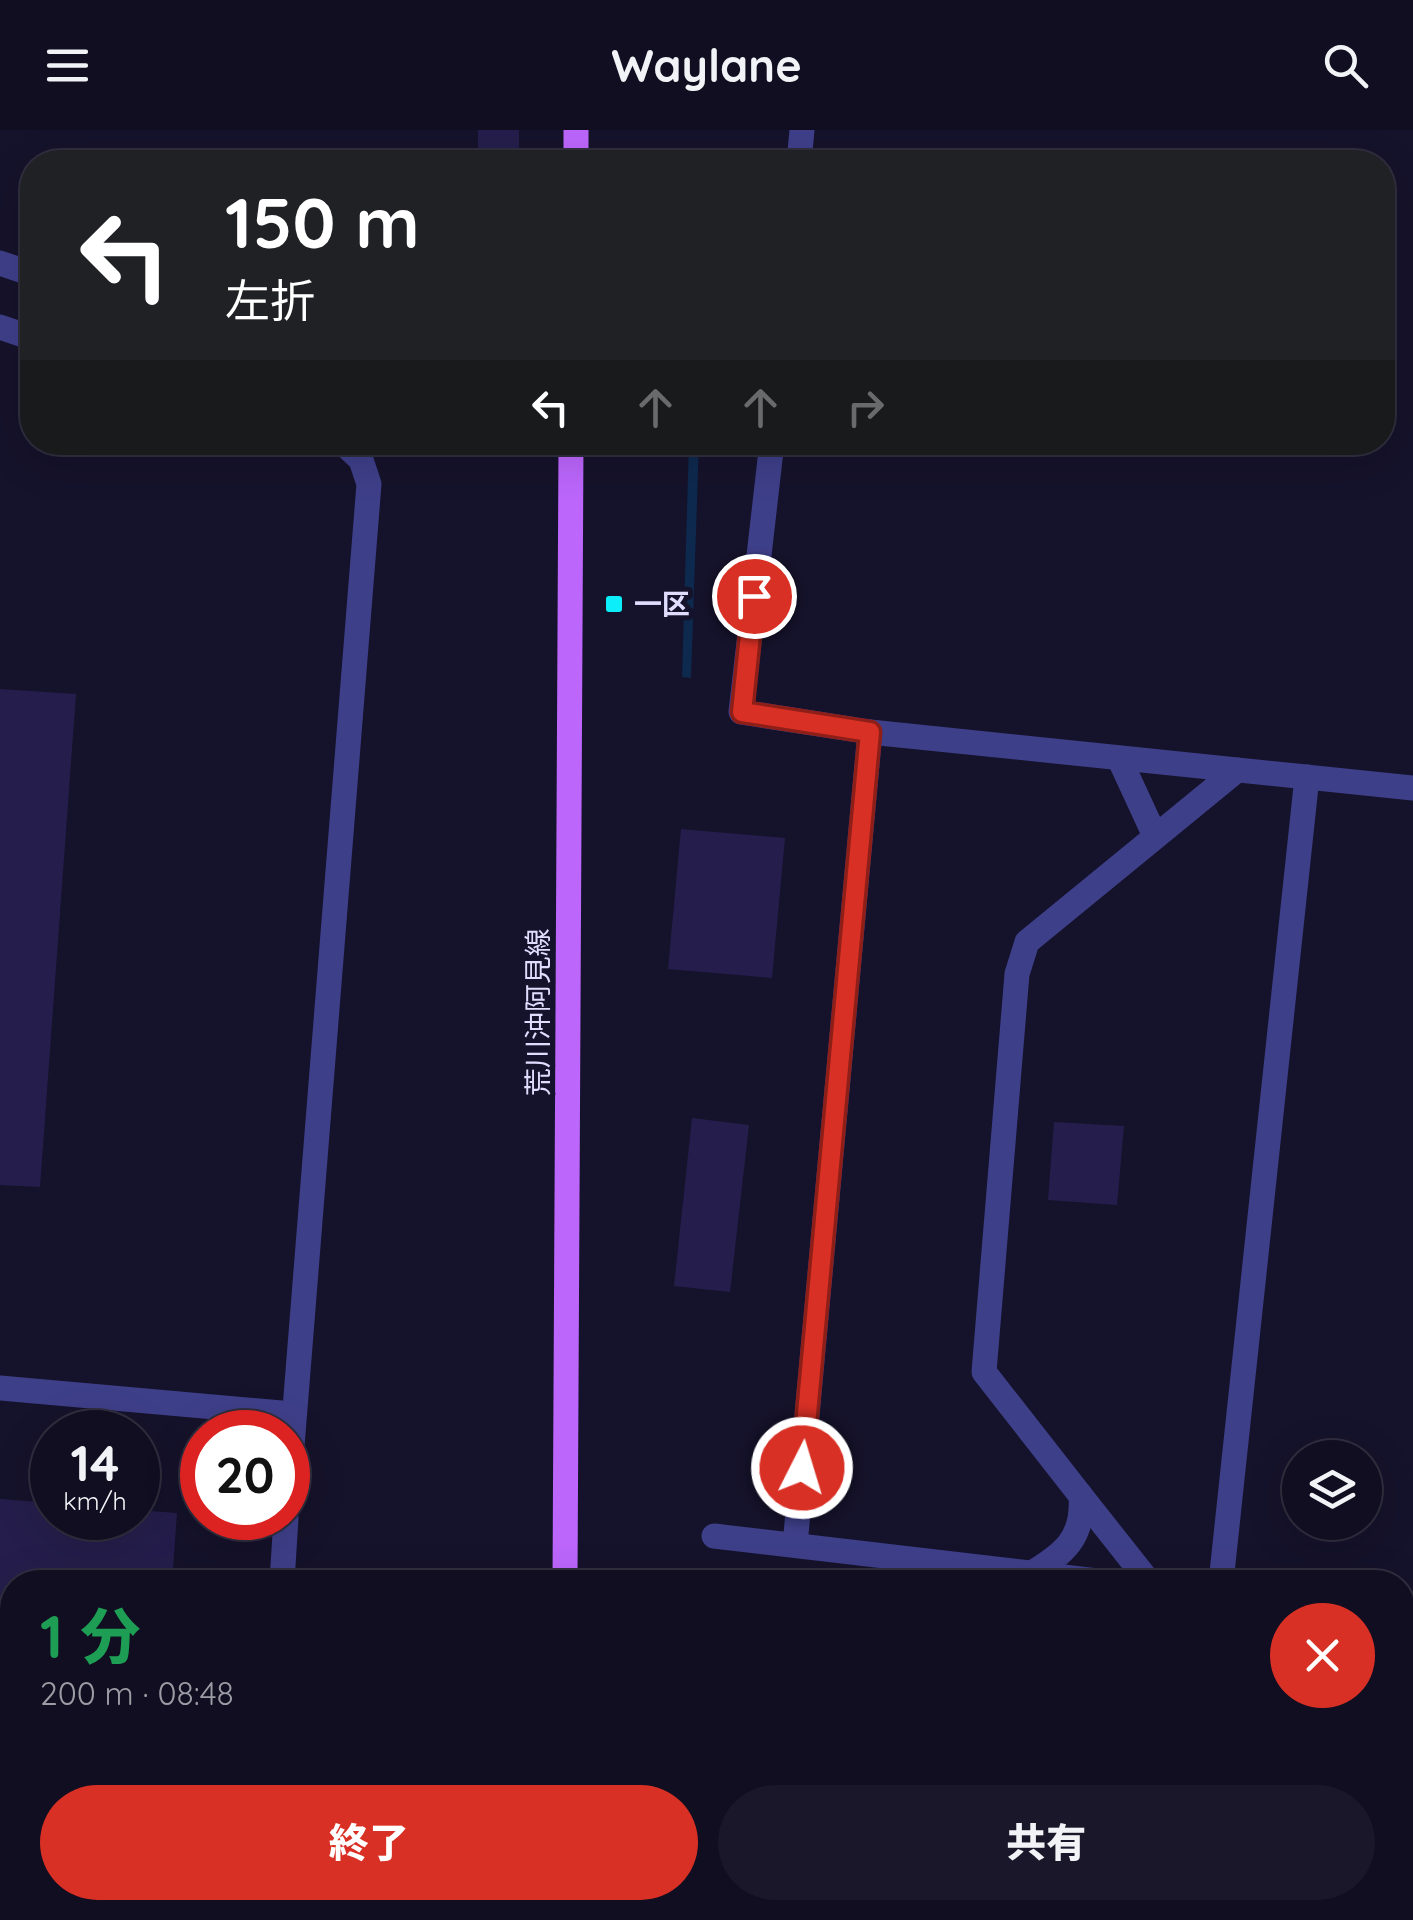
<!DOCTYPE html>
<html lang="ja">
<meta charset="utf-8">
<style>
body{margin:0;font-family:Quicksand,"Noto Sans JP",sans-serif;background:#191729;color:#f1f3f6;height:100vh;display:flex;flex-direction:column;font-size:38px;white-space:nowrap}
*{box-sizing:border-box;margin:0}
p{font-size:32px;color:#9c9ca5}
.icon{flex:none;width:55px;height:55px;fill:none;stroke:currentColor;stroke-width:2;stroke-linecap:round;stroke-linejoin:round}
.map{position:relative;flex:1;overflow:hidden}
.drawer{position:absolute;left:0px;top:1440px;width:1415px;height:350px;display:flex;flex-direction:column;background:#100e20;border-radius:40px 40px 0 0;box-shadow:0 10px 40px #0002,0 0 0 2px #302e3e}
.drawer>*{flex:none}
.hud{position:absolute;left:20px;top:20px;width:1375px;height:305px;border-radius:40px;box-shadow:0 10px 40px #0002,0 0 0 2px #302e3e;background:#202124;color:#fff;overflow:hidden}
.tools{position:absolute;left:1282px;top:1310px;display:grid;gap:20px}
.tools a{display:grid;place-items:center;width:100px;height:100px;border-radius:50%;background:#100e20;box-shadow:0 10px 40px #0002,0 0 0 2px #302e3e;font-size:50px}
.speed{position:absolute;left:30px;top:1280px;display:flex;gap:20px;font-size:50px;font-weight:700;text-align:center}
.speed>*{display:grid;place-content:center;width:130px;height:130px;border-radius:50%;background:#100e20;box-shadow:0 10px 40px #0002,0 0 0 2px #302e3e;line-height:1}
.speed small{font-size:25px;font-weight:400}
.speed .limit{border:15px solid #d22;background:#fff;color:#111}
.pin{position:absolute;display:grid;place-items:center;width:85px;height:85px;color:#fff;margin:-42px;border:5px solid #fff;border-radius:50%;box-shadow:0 2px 10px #0007}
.me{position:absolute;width:110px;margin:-55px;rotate:5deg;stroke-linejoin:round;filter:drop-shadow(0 0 8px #0008)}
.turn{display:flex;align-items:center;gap:35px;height:210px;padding:0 40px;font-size:45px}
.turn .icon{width:130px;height:130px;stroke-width:2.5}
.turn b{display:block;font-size:70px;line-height:85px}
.lanes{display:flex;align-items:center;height:95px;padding:0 40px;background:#0003;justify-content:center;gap:50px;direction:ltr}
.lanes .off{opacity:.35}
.round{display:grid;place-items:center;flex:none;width:105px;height:105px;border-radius:52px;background:#191729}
.summary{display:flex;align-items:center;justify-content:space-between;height:170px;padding:0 40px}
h1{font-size:60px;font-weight:800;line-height:75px;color:#1e9e55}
.primary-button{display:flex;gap:20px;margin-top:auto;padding:20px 40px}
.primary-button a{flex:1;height:115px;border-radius:60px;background:#d93025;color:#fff;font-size:40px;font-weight:800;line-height:115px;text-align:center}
.primary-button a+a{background:#191729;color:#f1f3f6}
header{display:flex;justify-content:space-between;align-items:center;height:130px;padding:0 40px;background:#100e20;font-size:45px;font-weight:800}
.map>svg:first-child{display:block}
.water{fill:#0e294e}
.building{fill:#251e4c}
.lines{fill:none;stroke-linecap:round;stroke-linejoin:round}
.minor{stroke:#3e3f89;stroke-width:25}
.major{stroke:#bc66fc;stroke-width:25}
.route-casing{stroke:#8d1f18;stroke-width:25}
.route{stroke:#d93025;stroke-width:18}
.poi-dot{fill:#0ceffb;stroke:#15122b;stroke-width:4}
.labels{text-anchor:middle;stroke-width:10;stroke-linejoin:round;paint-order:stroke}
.poi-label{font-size:28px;font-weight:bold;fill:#dfddfe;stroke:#15122b;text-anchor:start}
.street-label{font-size:28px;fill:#dfddfe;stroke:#15122b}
</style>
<header><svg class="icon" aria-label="menu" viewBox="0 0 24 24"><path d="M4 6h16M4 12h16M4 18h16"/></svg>Waylane<svg class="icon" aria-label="search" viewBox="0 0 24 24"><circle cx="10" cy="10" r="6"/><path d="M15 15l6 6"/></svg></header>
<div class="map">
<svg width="1413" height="1790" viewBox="0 0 1413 1790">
<rect width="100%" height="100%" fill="#15122b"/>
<path class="water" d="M689 313H699L691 548 682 547Z"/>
<g class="building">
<rect x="478" y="0" width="41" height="32"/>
<path d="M0 559 76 564 40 1057 0 1055Z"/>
<path d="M681 699 785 708 772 848 668 839Z"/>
<path d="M692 988 749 995 730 1162 674 1156Z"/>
<path d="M1054 992 1124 996 1117 1075 1048 1070Z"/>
<path d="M0 1369 52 1373V1388H138V1380L177 1383 172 1452H12V1778H146L145 1790H0Z"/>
<path d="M1402 1575 1413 1576V1790H1223L1225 1778H1402Z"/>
<path d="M788 1778H1084L1082 1790H786Z"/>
</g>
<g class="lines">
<g class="minor">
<path d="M799 32 802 0"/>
<path d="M0 133 32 144"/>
<path d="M0 197 32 208"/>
<path d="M772 312 741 582 870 602 1413 658"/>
<path d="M1119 628 1155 706"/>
<path d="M0 1258 293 1284"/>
<path d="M288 1366 369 354 361 330 342 312"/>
<path d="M1081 1366 1149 1452"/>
<path d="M714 1406 1106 1452"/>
<path d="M795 1415 870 602"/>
<path d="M1030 1444C1064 1424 1084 1408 1081 1366L984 1242 1017 844 1027 812 1237 640"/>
<path d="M282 1452 286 1388"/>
<path d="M1221 1452 1307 647"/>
<path d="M258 1790 259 1778"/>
<path d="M1151 1790 1153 1778"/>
</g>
<g class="major">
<path d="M576 32V0"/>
<path d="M565 1452 571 312"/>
<path d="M551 1790 552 1778"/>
</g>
</g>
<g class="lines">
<defs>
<path id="route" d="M754 466 742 582 870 602 802 1338"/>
</defs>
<use href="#route" class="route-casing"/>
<use href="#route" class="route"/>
</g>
<rect class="poi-dot" x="604" y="464" width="20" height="20" rx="5"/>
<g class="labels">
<g class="poi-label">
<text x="634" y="484">一区</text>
</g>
<g class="street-label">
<text transform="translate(538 882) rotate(-90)" y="10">荒川沖阿見線</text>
</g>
</g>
</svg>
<div class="tools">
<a><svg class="icon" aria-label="layers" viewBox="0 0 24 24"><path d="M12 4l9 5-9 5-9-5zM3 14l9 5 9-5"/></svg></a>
</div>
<div class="speed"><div>14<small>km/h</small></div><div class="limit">20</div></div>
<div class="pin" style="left:754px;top:466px;background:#d93025"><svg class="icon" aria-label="arrive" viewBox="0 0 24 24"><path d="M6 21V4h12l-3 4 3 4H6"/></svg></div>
<svg class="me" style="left:802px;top:1338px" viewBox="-20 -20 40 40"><circle r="17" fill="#d93025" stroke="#fff" stroke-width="3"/><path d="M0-11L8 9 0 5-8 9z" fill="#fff"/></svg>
<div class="hud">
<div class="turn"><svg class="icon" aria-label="left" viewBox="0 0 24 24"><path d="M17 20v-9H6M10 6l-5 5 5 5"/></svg><div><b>150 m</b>左折</div></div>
<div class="lanes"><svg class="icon" aria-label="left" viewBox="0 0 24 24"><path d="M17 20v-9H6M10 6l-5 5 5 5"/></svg><svg class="icon off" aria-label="ahead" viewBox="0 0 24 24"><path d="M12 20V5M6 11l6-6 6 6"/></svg><svg class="icon off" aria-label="ahead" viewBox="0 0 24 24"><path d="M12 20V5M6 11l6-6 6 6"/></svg><svg class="icon off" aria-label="right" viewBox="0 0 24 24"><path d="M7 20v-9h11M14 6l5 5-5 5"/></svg></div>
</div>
<section class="drawer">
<div class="summary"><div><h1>1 分</h1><p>200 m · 08:48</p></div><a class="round" style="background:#d93025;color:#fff"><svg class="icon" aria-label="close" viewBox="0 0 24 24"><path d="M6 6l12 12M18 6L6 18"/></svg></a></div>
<div class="primary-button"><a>終了</a><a>共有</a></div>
</section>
</div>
